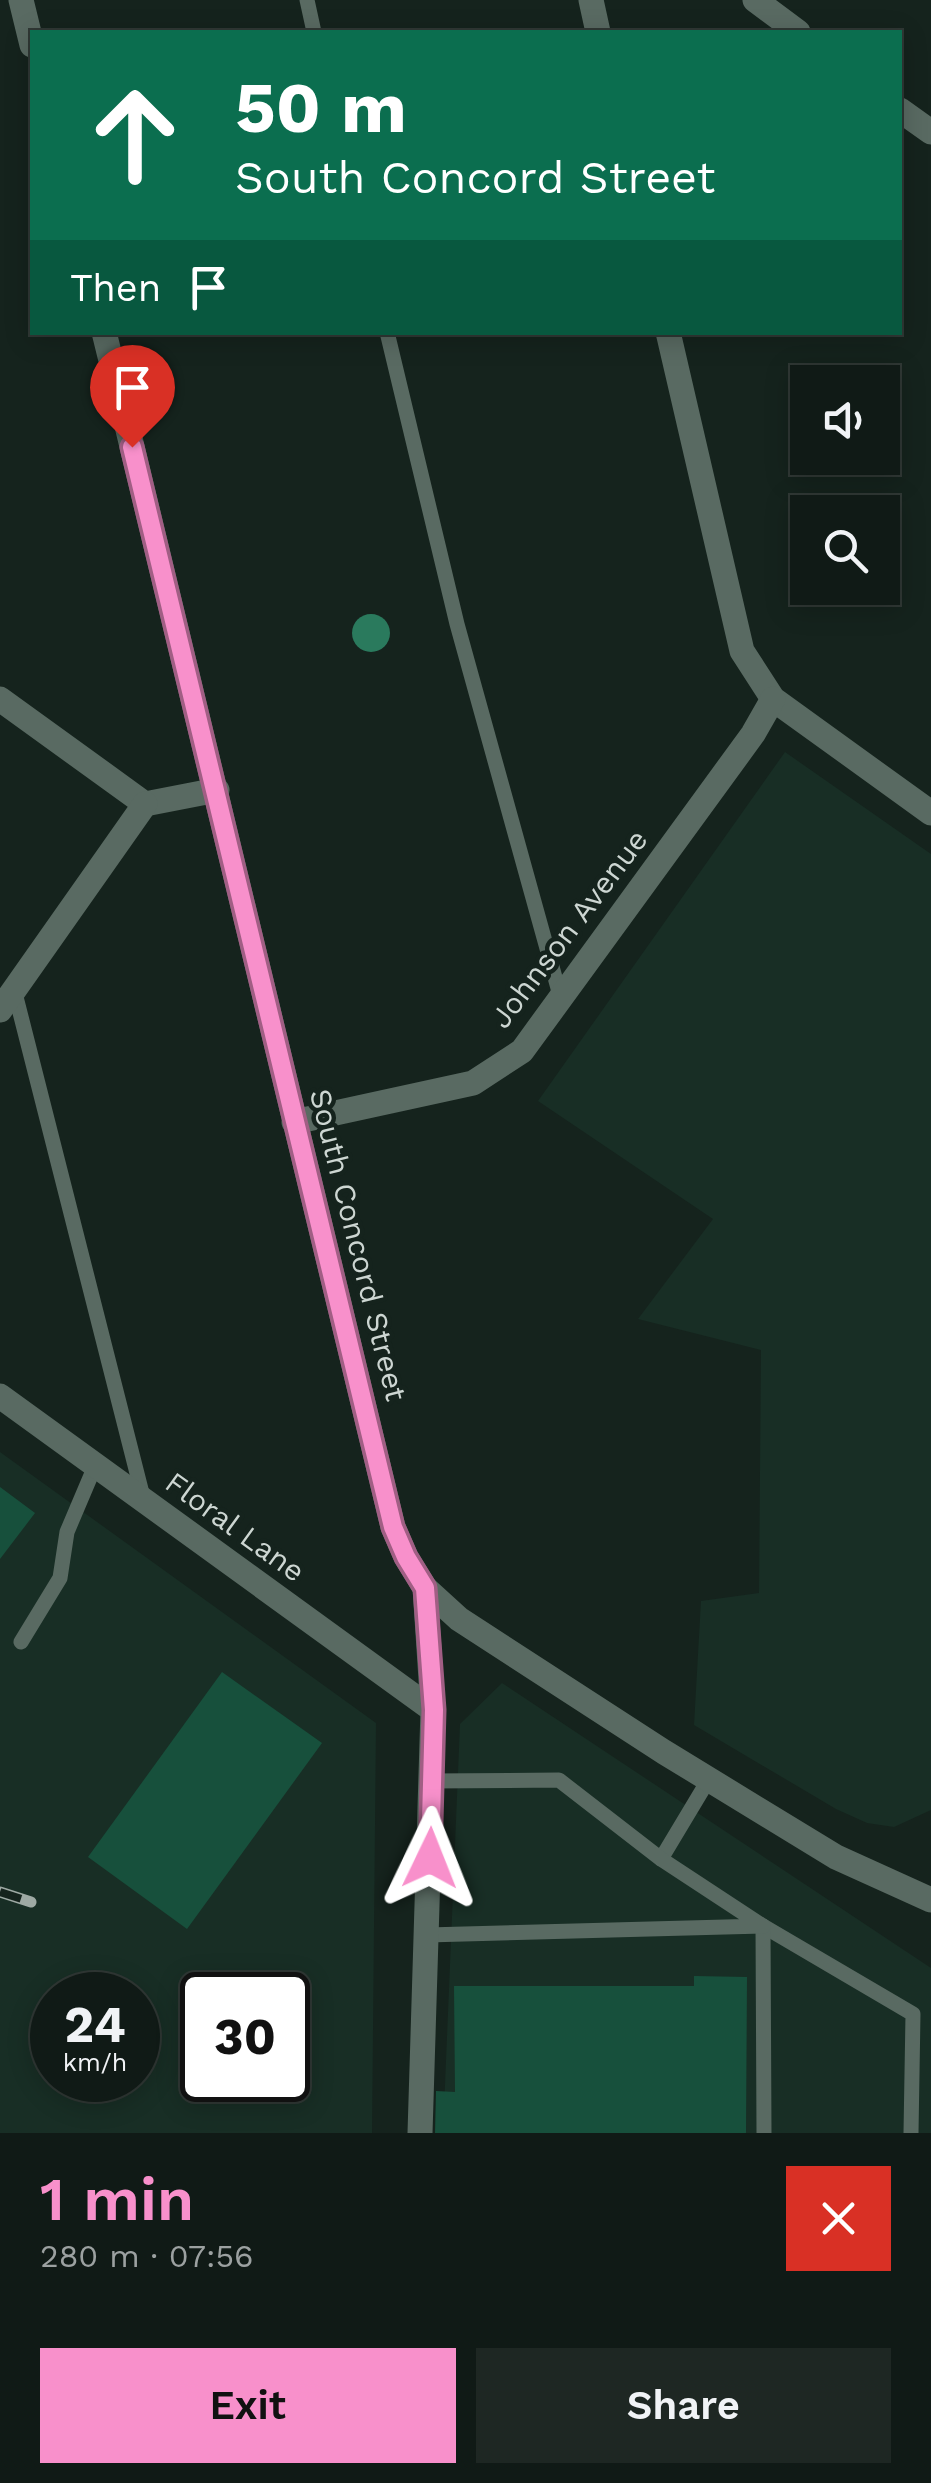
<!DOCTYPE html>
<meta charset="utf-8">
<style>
body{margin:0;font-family:"Work Sans",sans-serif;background:#1e2723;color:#f1f3f6;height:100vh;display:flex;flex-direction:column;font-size:38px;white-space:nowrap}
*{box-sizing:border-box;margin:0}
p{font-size:32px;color:#9ca1a1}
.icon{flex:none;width:55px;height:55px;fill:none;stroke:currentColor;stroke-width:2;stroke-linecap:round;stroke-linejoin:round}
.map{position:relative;height:2133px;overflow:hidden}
.side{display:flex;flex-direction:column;background:#101a16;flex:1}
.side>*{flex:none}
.top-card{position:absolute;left:30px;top:30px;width:872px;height:305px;border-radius:0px;box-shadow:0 5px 25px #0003,0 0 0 2px #303835;background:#0b6e4f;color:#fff;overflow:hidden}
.controls{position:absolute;left:790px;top:365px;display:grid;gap:20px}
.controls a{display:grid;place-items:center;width:110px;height:110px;border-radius:0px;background:#101a16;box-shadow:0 5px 25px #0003,0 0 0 2px #303835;font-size:50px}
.speed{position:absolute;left:30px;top:1972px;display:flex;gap:20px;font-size:50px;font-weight:700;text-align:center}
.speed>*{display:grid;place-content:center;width:130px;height:130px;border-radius:50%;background:#101a16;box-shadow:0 5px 25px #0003,0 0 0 2px #303835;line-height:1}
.speed small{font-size:25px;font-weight:400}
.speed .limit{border:5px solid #111;border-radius:15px;background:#fff;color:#111}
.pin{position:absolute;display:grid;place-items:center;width:85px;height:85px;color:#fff;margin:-102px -42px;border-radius:50% 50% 50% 0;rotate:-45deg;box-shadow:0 0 10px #0007}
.pin .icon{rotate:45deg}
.me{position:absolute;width:110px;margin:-55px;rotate:2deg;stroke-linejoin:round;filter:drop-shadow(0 0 8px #0008)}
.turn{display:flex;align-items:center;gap:35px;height:210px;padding:0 40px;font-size:45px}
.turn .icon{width:130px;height:130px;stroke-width:2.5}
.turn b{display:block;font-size:70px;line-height:85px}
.then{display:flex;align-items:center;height:95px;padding:0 40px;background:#0003;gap:20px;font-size:38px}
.round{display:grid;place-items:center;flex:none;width:105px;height:105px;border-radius:0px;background:#1e2723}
.head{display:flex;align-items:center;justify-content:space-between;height:170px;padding:0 40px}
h1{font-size:60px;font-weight:600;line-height:75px;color:#f890cb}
.action{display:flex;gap:20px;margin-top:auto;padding:20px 40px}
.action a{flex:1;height:115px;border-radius:0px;background:#f890cb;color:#111;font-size:40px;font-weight:600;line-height:115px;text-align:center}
.action a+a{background:#1e2723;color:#f1f3f6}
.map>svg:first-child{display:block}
.built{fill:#182e25;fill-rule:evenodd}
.water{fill:#2a7a5d}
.building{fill:#17503c}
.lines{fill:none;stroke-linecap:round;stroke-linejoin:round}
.lane{stroke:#596a62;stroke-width:15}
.street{stroke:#596a62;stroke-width:25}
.secondary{stroke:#596a62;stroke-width:25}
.rail-casing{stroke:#9ea9a4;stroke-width:11}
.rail{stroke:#15231d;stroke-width:8;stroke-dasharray:22;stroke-linecap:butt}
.route-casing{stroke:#a15e84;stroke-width:25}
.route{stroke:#f890cb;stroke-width:18}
.labels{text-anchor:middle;stroke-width:9;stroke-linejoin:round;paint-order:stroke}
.street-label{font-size:30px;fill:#cdd6d2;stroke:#15231d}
</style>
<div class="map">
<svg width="931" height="2133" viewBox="0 0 931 2133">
<rect width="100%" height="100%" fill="#15231d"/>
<g class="built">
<path d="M785 752 931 854V1810L894 1827 867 1823 836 1809 694 1725 701 1601 759 1593 761 1350 638 1319 713 1219 538 1101Z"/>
<path d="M0 1452 376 1723 372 2133H0ZM52 1995H138V2080H52ZM202 1995H288V2080H202Z"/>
<path d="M502 1683 931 1968V2133H443L460 1724Z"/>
</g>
<circle class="water" cx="371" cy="633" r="19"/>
<g class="building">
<path d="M0 1487 35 1513 0 1559Z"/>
<path d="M222 1672 322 1743 187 1929 88 1857Z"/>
<path d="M694 1976 747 1977 746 2133H435L436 2091 455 2092 454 1986H694Z"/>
</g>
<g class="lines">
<g class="lane">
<path d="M307 0 314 32"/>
<path d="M387 332 457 624 561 999"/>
<path d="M14 989 143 1497"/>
<path d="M21 1642 60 1578 67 1532 95 1466"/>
<path d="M661 1859 709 1779"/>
<path d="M763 1926 913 2014 911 2133"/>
<path d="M763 1926 764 2133"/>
<path d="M427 1935 763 1926 661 1859 559 1780 430 1781"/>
</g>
<g class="street">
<path d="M591 0 598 32"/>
<path d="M755 0 798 32"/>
<path d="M900 110 931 132"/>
<path d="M668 332 742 651 773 699 931 813"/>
<path d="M0 699 145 804 217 790"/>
<path d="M0 1010 145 804"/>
<path d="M294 1122 473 1083 522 1051 753 734 773 699"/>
<path d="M0 1396 433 1710"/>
<path d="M420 2133 433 1710 425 1588"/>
</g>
<g class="secondary">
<path d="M21 0 32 45"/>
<path d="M104 332C202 730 296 1129 393 1527L406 1557 425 1588 459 1619 664 1752 836 1857 931 1900"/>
</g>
<defs>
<path id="rail" d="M0 1892 31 1902"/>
</defs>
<use href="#rail" class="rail-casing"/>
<use href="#rail" class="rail"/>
</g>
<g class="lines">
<defs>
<path id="route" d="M132 447 393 1527 406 1557 425 1588 434 1710 430 1858"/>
</defs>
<use href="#route" class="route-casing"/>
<use href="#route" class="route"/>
</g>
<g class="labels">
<g class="street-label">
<text transform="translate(569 929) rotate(-53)" y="10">Johnson Avenue</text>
<text transform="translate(358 1245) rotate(76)" y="10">South Concord Street</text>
<text transform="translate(235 1527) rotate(36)" y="10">Floral Lane</text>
</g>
</g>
</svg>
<div class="controls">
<a><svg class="icon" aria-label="sound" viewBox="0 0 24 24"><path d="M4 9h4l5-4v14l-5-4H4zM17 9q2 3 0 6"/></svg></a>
<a><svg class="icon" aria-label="search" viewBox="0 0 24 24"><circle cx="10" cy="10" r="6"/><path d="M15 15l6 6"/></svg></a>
</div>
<div class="speed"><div>24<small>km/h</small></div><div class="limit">30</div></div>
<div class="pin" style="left:132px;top:447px;background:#d93025"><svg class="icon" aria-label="arrive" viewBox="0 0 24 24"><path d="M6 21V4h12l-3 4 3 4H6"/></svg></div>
<svg class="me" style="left:430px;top:1858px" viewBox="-20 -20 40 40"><path d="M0-17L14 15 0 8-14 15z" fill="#f890cb" stroke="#fff" stroke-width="4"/></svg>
<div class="top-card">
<div class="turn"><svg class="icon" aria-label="ahead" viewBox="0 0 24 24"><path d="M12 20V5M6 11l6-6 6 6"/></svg><div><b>50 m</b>South Concord Street</div></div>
<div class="then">Then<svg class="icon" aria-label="arrive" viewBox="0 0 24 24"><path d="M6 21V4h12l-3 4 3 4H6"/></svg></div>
</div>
</div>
<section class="side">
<div class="head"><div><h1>1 min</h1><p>280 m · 07:56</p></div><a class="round" style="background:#d93025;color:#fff"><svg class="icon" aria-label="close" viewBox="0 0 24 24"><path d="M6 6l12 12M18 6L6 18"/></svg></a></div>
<div class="action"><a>Exit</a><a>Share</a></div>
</section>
